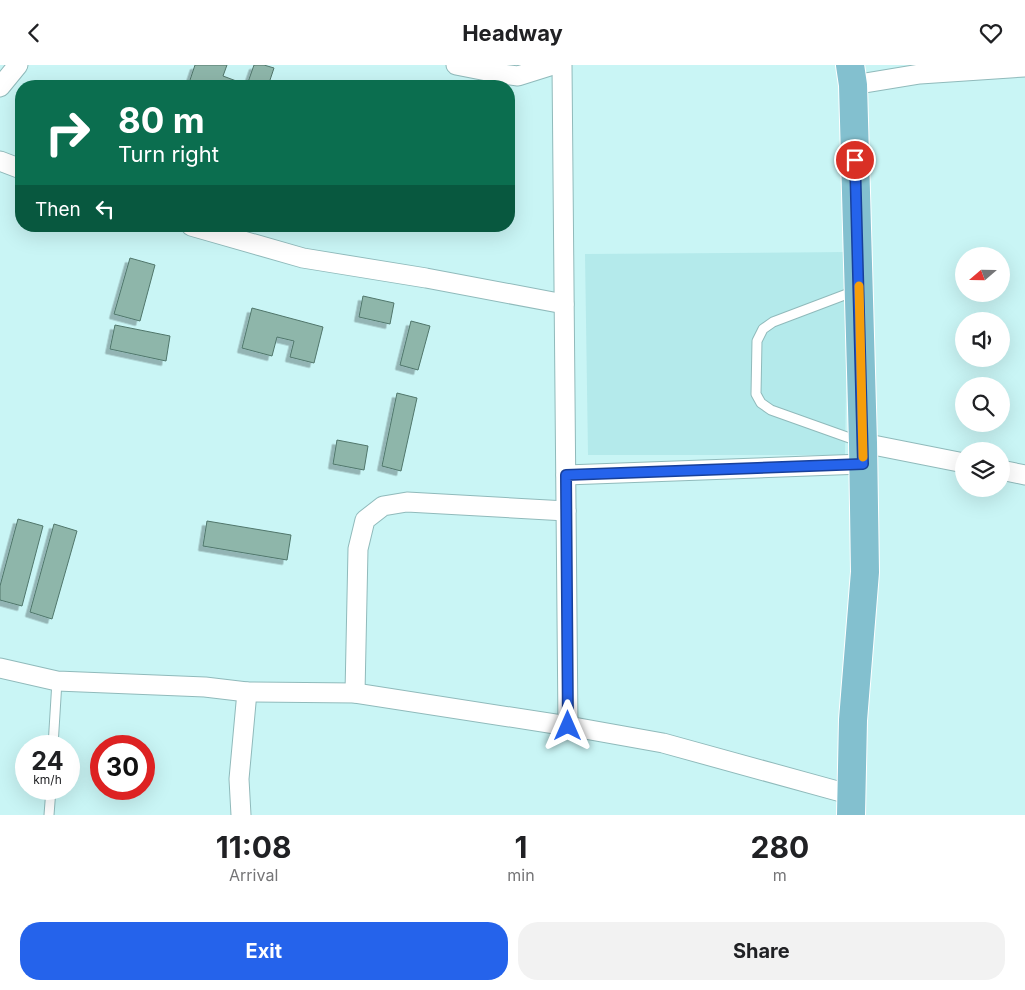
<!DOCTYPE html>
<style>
body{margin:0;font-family:Inter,sans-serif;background:#f2f2f2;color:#202124;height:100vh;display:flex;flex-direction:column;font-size:19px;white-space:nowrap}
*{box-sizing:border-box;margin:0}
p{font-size:16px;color:#757577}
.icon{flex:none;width:28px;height:28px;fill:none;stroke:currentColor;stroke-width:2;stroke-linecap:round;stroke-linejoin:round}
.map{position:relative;height:750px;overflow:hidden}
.side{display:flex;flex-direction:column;background:#fff;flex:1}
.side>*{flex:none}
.banner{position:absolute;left:15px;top:15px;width:500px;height:152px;border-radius:20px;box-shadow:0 5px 20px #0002;background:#0b6e4f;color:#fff;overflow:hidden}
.needle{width:32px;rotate:250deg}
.fabs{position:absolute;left:955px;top:182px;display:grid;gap:10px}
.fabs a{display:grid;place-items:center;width:55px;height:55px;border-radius:50%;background:#fff;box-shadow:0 5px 20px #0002;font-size:25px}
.speed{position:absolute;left:15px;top:670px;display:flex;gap:10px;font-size:25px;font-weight:700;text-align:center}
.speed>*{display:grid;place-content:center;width:65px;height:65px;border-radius:50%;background:#fff;box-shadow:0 5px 20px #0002;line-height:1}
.speed small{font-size:12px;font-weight:400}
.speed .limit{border:8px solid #d22;background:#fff;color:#111}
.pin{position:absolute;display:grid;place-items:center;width:42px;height:42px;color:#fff;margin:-21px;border:2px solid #fff;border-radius:50%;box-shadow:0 1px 5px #0007}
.me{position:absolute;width:55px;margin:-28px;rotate:0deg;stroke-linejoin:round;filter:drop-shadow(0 0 4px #0008)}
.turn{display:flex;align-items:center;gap:18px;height:105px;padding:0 20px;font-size:22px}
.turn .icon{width:65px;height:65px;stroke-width:2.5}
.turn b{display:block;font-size:35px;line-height:42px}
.then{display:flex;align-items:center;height:48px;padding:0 20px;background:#0003;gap:10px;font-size:19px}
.eta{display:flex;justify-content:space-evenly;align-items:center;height:85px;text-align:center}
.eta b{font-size:30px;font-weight:700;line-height:35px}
.primary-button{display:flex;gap:10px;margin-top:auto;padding:10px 20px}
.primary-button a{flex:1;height:58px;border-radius:20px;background:#2563eb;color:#fff;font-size:20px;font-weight:700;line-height:58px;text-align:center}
.primary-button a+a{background:#f2f2f2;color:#202124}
header{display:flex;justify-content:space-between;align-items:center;height:65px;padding:0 20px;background:#fff;font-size:22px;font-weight:700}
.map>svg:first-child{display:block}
.built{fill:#b4eaeb}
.building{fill:#8eb6aa;stroke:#50766b;filter:url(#shadow)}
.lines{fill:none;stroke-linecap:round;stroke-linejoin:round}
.service-casing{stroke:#90babb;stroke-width:11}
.minor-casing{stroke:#90babb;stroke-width:21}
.primary-casing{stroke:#fff;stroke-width:30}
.service{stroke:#fff;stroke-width:9}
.minor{stroke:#fff;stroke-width:19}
.primary{stroke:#83c0cf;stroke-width:28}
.route-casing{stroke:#184099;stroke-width:12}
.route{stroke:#2563eb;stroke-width:9}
.slow{stroke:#f59e0b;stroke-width:9}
</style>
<header><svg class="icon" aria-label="back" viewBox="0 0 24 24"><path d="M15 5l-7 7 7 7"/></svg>Headway<svg class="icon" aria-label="heart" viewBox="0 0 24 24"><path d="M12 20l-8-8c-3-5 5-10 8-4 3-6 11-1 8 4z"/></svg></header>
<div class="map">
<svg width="1025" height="750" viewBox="0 0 1025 750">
<defs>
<filter id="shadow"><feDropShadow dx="-4.5" dy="4.5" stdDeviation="0" flood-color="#0004"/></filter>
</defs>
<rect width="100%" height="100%" fill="#c9f5f5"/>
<path class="built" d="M848 187 845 390H588L585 189Z"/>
<g class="building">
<path d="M195 0H227L223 11 247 20 254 0H264L274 3 268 21H188Z"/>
<path d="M130 193 155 200 140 256 114 249Z"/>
<path d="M363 231 394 238 390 259 359 252Z"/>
<path d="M252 243 323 262 314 298 290 292 294 276 277 272 272 291 242 283Z"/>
<path d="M411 256 430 261 418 305 400 300Z"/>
<path d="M115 260 170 271 166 296 110 284Z"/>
<path d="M397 328 417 333 401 406 382 401Z"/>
<path d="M337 375 368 381 364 405 333 399Z"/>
<path d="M18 454 43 461 22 541 0 535V521Z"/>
<path d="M207 456 291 470 287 495 203 481Z"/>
<path d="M54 459 77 466 52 554 30 547Z"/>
</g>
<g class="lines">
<defs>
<g id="service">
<path d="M855 226 773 257 763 264 757 276 756 329 761 338 771 345 858 376"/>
<path d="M53 681 57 616"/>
<path d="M49 750 51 724"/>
</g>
<g id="minor">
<path d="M456 0 502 9 518 11 553 0"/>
<path d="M562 0 568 661"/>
<path d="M853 20 920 9 1025 2"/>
<path d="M0 22 18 0"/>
<path d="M0 96 21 104"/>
<path d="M191 161 303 193 426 213 564 239"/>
<path d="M863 378 964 398"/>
<path d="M1001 405 1025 410"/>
<path d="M566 410 863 399"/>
<path d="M0 603 57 616 205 622 247 627 355 628 568 661 663 678 852 730"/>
<path d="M355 628 358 484 365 455 383 441 407 437 566 446"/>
<path d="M241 750 239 714 247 627"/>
</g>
<path id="primary" d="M850 0 853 20 863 378 865 507 853 655 851 750"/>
</defs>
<use href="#service" class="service-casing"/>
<use href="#minor" class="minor-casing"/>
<use href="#primary" class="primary-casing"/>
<use href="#service" class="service"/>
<use href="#minor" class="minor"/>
<use href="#primary" class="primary"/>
</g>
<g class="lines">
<defs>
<path id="route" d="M568 661 566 410 863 399 855 95"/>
</defs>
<use href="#route" class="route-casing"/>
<use href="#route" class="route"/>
<path class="slow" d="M859 221 863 392"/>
</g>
</svg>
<div class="fabs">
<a><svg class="needle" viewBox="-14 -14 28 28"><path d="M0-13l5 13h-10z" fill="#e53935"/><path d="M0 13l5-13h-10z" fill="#757577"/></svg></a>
<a><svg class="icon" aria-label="sound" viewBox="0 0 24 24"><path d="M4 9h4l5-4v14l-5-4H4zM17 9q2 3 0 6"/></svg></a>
<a><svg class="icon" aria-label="search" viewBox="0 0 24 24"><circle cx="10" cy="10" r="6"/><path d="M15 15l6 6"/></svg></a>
<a><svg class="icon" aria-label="layers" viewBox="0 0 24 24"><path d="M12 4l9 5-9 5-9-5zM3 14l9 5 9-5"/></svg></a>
</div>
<div class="speed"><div>24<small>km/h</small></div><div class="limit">30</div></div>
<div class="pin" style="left:855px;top:95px;background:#d93025"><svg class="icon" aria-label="arrive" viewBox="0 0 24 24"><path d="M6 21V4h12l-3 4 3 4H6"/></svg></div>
<svg class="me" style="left:568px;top:661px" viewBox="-20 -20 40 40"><path d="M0-17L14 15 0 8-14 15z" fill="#2563eb" stroke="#fff" stroke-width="4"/></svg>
<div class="banner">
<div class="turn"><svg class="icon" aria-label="right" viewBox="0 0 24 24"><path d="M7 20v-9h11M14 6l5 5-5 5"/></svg><div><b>80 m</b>Turn right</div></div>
<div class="then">Then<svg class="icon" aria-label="left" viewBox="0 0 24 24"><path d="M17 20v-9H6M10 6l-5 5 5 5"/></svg></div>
</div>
</div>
<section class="side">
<div class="eta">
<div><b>11:08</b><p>Arrival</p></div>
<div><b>1</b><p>min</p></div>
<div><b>280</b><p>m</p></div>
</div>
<div class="primary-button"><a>Exit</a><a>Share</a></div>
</section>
